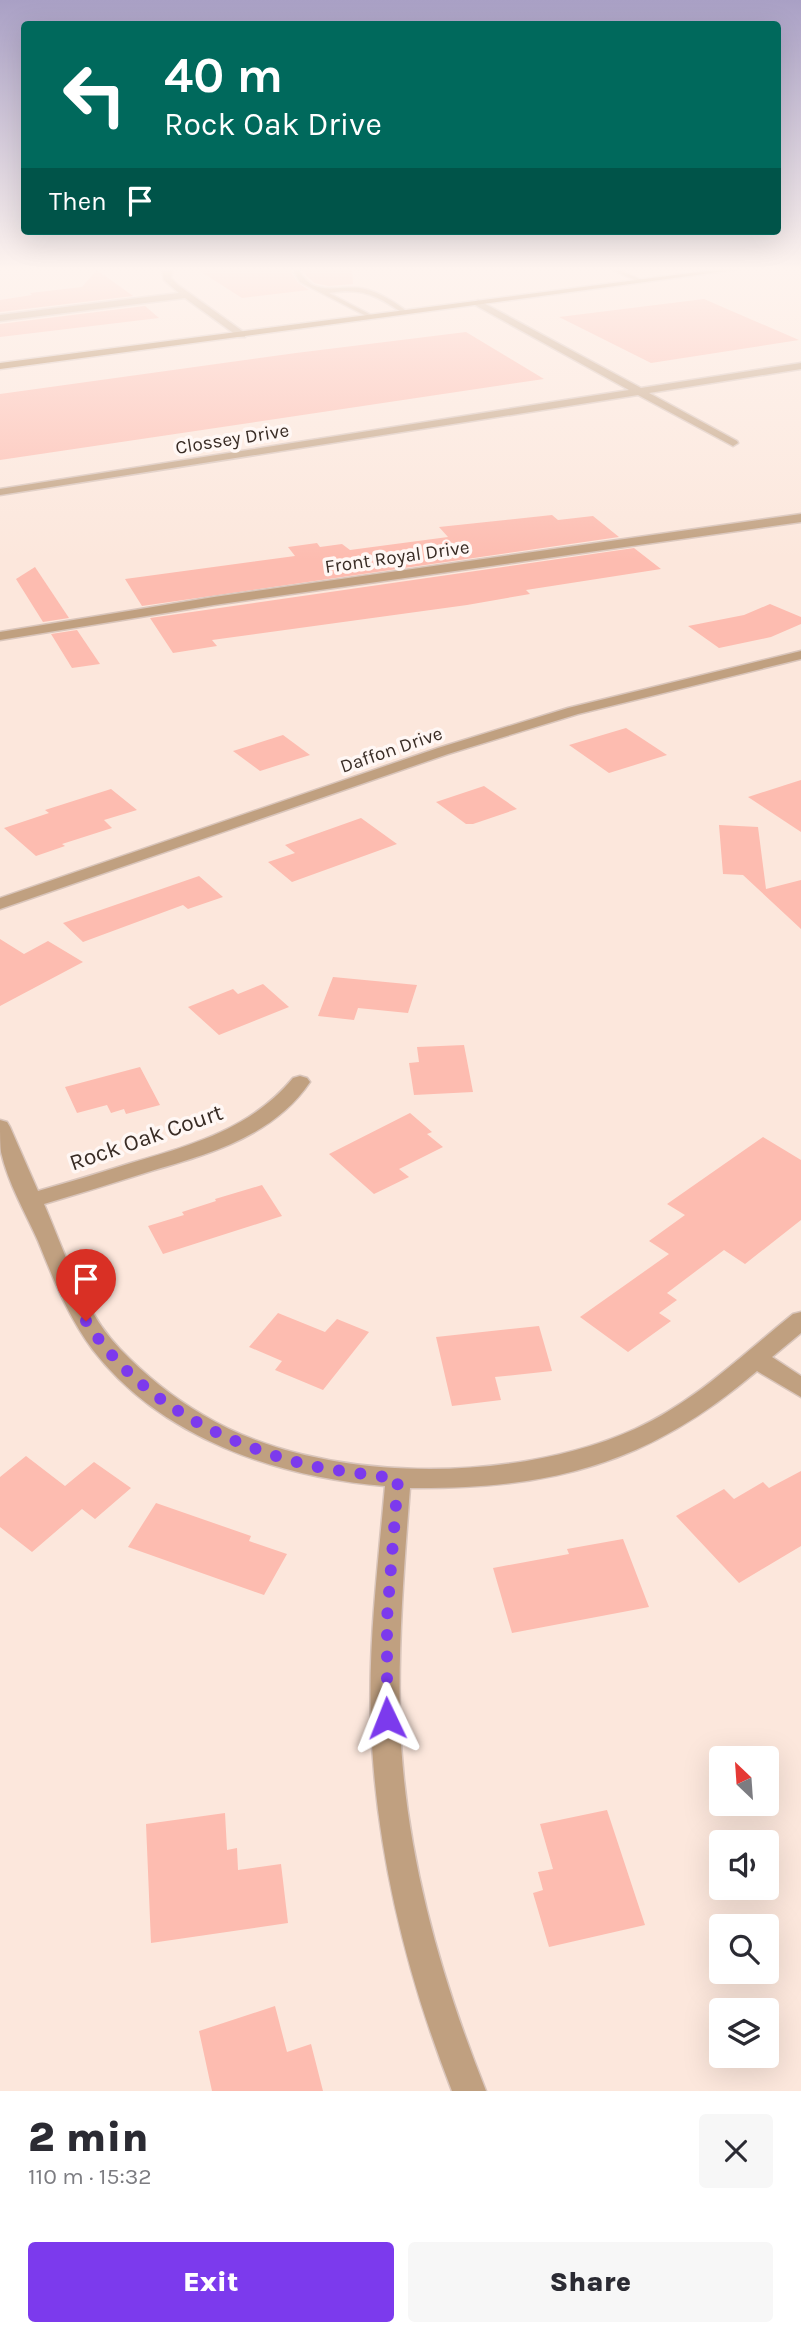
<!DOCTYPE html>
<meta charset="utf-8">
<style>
body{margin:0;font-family:Karla,sans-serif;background:#f7f7f7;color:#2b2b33;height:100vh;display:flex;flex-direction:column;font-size:26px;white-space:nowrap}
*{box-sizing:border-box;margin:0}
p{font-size:23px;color:#7c7c81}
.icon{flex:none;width:38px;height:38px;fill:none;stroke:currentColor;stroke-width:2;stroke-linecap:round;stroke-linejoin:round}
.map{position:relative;height:2091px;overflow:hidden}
.details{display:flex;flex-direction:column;background:#fff;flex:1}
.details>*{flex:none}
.hud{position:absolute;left:21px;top:21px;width:760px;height:214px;border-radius:7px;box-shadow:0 7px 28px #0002;background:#00695c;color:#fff;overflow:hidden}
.needle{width:46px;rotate:335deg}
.controls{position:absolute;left:709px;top:1746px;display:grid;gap:14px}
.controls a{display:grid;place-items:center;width:70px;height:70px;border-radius:7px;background:#fff;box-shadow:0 7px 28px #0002;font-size:35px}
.pin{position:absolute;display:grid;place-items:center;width:60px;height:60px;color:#fff;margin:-72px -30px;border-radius:50% 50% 50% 0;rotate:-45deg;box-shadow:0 0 7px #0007}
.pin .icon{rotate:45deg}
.me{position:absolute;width:77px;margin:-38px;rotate:358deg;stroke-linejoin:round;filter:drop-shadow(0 0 5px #0008)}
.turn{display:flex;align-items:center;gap:24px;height:147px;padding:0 28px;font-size:32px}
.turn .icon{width:91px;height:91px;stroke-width:2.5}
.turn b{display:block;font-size:49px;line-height:60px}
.then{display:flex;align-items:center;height:66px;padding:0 28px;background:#0003;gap:14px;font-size:26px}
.round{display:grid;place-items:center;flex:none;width:74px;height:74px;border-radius:7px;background:#f7f7f7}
.overview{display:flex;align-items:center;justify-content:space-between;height:119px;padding:0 28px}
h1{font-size:42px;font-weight:800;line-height:52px}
.cta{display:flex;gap:14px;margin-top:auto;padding:14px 28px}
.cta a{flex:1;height:80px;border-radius:7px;background:#7c3aed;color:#fff;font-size:28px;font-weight:800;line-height:80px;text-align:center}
.cta a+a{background:#f7f7f7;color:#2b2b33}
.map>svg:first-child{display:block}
.building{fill:#fdbcb0}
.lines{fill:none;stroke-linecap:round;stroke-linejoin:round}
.service-casing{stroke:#d9c5bb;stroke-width:3}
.minor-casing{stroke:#d9c5bb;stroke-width:3}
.secondary-casing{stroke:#d9c5bb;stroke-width:3}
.service{fill:#c0a080;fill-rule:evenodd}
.minor{fill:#c0a080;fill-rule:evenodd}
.secondary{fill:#a97b49;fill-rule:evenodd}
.route{stroke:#7c3aed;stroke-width:12;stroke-dasharray:0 21.6}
.labels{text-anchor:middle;stroke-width:7;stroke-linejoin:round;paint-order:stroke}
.far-street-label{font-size:19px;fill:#392c25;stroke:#fff7f4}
.street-label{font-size:23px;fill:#392c25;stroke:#fff7f4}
</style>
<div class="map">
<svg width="801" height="2091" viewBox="0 0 801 2091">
<rect width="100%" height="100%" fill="#fce7dc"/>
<g class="building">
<path d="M195 268H294L291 272 298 283 309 290 242 298Z"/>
<path d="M305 268H352L353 284 329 286 314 283 303 272Z"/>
<path d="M97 270 133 296 0 312V300L32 295 30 293 82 287Z"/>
<path d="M704 299 799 340 651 363 559 317Z"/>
<path d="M145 306 159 318 0 337V324Z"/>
<path d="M466 332 544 379 0 460V394L296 353Z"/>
<path d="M552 515 558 520 593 516 619 537 142 606 125 579 295 556 288 547 317 543 320 547 342 544 350 550 448 537 439 527Z"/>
<path d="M634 548 661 569 526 590 530 594 467 605 212 640 217 646 173 653 150 618Z"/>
<path d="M35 567 69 618 43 622 16 579Z"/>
<path d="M770 604 801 617V624L771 637 719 648 688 626 744 615Z"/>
<path d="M77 630 100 664 72 668 51 634Z"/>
<path d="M626 728 667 755 609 773 569 745Z"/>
<path d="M283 735 310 755 260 771 233 751Z"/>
<path d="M801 780V832L748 797Z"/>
<path d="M484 786 517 809 473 824H466L436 802Z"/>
<path d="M111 789 137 810 104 820 112 828 62 844 65 846 36 856 4 828 49 813 45 810Z"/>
<path d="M361 818 397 844 292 882 268 862 295 853 285 845Z"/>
<path d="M719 825 758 827 766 889 801 880V929L743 875 723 874Z"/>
<path d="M199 876 223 897 188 909 183 905 83 942 63 923Z"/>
<path d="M0 939 24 954 48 941 83 962 0 1006Z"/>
<path d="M333 977 417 985 408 1013 358 1008 354 1020 318 1016Z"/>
<path d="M263 984 289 1007 219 1035 188 1007 233 989 238 994Z"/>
<path d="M464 1045 473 1092 414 1095 409 1063 419 1062 417 1047Z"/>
<path d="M140 1067 160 1105 126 1114 124 1109 111 1113 107 1105 77 1113 65 1087Z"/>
<path d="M410 1113 432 1132 427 1134 443 1147 399 1169 409 1177 374 1194 329 1154Z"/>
<path d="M763 1137 801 1160V1220L745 1264 724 1250 667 1293 677 1300 659 1313 671 1321 628 1352 580 1317 669 1254 649 1241 685 1215 667 1204Z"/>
<path d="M262 1185 282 1216 163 1254 148 1226 184 1215 182 1212 216 1201 215 1199Z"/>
<path d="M278 1313 325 1332 337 1319 369 1332 323 1390 275 1370 282 1361 249 1347Z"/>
<path d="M539 1326 552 1371 495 1377 501 1400 452 1406 436 1337Z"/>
<path d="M26 1456 65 1486 94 1462 131 1488 95 1519 82 1509 32 1552 0 1527V1477Z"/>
<path d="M801 1471V1546L739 1583 676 1516 724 1489 734 1499 763 1482 769 1488Z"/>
<path d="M156 1503 251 1536 249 1541 287 1554 264 1595 128 1547Z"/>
<path d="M623 1539 649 1607 512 1633 493 1568 569 1554 567 1549Z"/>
<path d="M607 1810 645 1925 549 1947 533 1893 543 1890 538 1872 553 1869 540 1824Z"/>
<path d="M225 1813 227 1850 237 1848 238 1870 281 1864 288 1923 151 1943 146 1824Z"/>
<path d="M275 2006 287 2052 311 2044 323 2091H212L199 2031Z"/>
</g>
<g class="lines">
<defs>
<g id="service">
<path d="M297 268H302L300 272C315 299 341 283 365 289 381 293 396 303 409 313L404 314C378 296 362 287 329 293L375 317 370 318 300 282 294 272Z"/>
<path d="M608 268H615L644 281 639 282Z"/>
</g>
<g id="minor">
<path d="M165 268H173L171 278 178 285 245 333V337H239L185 298 0 321V315L179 293 164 280 162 271Z"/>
<path d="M478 300 641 388 801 363V369L649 393 737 441 738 443 733 446 638 395 0 495V489L629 390 475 305Z"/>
<path d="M801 514V522L214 605 0 640V632L214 597Z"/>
<path d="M801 651V659L578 714 448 754 0 909V898L438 748 568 708Z"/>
<path d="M300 1076 307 1078 310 1082C273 1137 208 1154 148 1172 113 1183 78 1194 44 1204 65 1253 83 1311 120 1349 145 1375 172 1397 203 1415 319 1485 514 1484 635 1429 695 1402 742 1355 793 1314L801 1312V1333L772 1357 801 1376V1397L757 1371C647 1465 552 1489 410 1488 404 1566 398 1643 400 1721 404 1849 439 1973 486 2091H452C406 1973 376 1852 371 1725 368 1645 378 1566 385 1486 277 1477 161 1438 93 1350 68 1317 53 1278 38 1241 25 1212 8 1183 1 1152 0 1143 0 1130 0 1120L7 1122 10 1127 38 1191C69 1182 100 1173 131 1163 192 1145 251 1129 293 1078Z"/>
</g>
<path id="secondary" d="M728 268H748L0 369V363Z"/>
</defs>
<use href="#service" class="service-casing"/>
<use href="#minor" class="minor-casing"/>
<use href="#secondary" class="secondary-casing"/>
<use href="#service" class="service"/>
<use href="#minor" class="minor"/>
<use href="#secondary" class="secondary"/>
</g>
<linearGradient id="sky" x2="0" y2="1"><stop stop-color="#a9a0c5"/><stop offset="0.48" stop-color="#fef4ef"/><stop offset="1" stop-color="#fef4ef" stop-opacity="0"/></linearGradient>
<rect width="801" height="560" fill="url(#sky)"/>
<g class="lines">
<path class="route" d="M86 1321C133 1394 211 1438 293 1461 327 1471 363 1473 398 1479L387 1618V1718"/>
</g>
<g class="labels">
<g class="far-street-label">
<text transform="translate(232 438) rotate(-9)" y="7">Clossey Drive</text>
<text transform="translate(397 556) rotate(-8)" y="7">Front Royal Drive</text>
<text transform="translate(391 749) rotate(-19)" y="7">Daffon Drive</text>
</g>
<g class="street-label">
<text transform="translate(146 1137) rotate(-19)" y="8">Rock Oak Court</text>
</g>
</g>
</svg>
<div class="controls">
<a><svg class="needle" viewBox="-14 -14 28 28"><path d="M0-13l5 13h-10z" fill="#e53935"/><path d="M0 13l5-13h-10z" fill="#7c7c81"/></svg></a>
<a><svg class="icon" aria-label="sound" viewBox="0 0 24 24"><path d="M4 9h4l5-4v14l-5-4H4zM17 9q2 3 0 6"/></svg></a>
<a><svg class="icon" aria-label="search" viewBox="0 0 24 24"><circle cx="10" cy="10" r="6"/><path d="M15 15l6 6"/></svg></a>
<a><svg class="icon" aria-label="layers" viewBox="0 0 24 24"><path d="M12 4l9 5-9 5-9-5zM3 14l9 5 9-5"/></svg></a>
</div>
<div class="pin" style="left:86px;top:1321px;background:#d93025"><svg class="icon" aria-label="arrive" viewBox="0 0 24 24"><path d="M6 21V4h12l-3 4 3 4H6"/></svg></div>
<svg class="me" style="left:387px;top:1718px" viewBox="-20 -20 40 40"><path d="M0-17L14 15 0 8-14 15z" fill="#7c3aed" stroke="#fff" stroke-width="4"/></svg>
<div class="hud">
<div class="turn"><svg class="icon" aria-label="left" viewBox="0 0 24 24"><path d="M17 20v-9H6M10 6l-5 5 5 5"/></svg><div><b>40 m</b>Rock Oak Drive</div></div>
<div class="then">Then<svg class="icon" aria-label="arrive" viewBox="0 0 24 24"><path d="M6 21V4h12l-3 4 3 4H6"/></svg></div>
</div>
</div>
<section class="details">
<div class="overview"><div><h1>2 min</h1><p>110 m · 15:32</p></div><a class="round"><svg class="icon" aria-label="close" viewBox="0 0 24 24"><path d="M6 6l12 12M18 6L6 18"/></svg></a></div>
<div class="cta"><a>Exit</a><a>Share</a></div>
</section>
